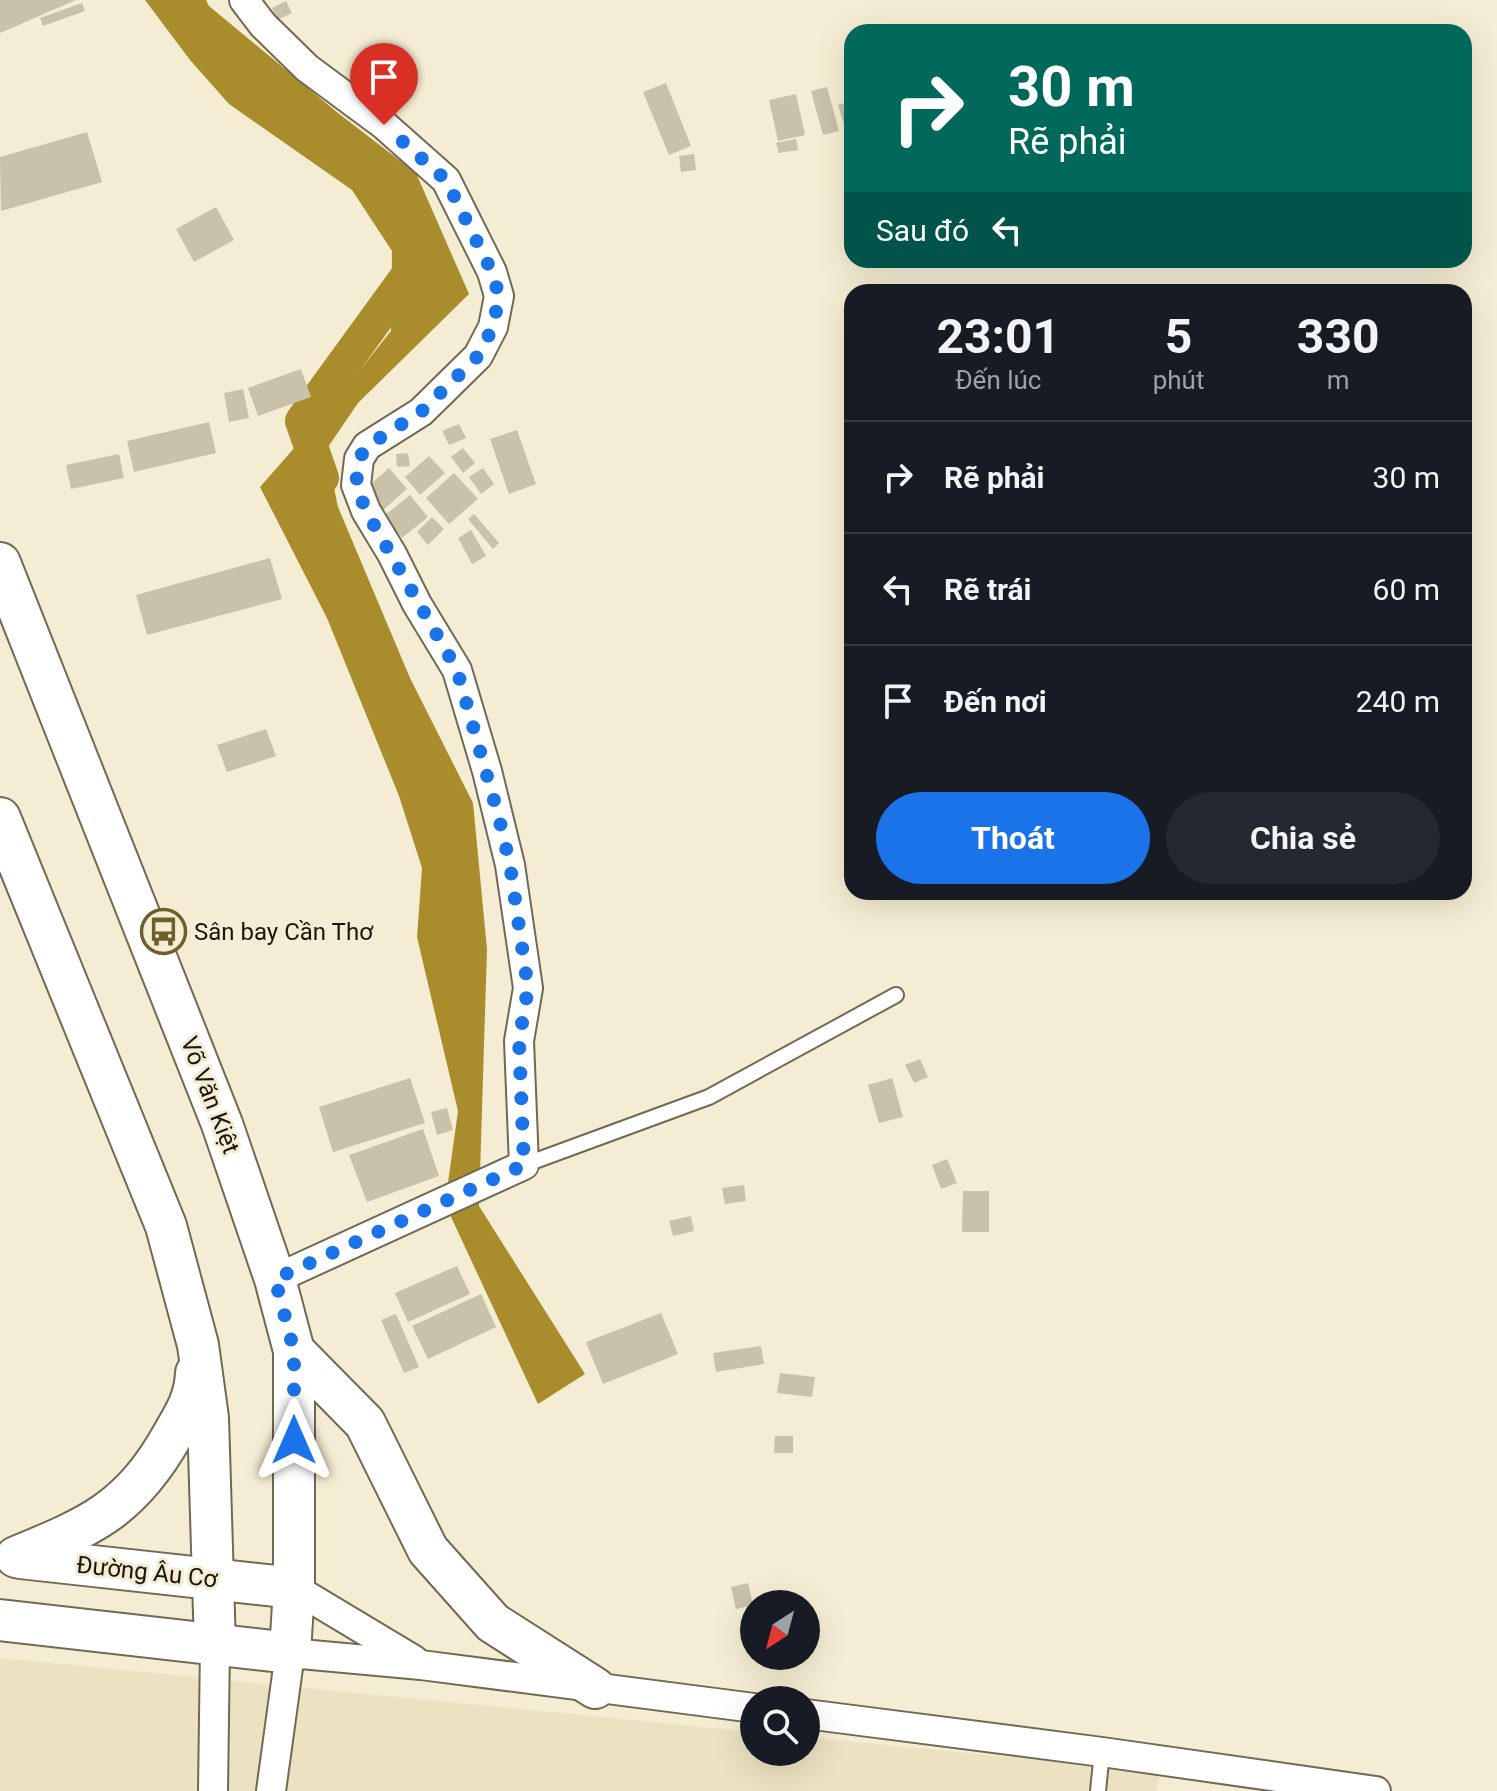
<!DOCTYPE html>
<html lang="vi">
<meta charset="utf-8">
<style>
body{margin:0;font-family:Roboto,sans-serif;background:#242831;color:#f1f3f6;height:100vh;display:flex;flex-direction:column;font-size:30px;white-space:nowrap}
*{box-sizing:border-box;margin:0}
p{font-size:26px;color:#9ea1a6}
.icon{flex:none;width:44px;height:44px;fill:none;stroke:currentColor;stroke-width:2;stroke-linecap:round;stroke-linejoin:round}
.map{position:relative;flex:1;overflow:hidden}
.sheet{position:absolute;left:844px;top:284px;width:628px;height:616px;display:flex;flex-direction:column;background:#171b24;border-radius:24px;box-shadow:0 8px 32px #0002}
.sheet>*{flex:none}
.top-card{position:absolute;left:844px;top:24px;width:628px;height:244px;border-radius:24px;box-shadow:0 8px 32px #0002;background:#00695c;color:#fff;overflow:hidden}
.needle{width:52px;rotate:216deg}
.controls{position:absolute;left:740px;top:1590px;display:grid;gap:16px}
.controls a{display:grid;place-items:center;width:80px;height:80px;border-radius:50%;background:#171b24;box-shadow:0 8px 32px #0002;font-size:40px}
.pin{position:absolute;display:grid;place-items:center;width:68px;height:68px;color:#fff;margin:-82px -34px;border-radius:50% 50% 50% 0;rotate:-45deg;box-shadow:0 0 8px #0007}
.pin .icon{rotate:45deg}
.me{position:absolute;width:88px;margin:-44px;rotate:0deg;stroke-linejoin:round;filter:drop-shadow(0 0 6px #0008)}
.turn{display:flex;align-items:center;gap:28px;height:168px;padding:0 32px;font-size:36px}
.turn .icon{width:104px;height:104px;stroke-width:2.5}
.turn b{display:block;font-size:56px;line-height:68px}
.then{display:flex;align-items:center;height:76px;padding:0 32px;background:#0003;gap:16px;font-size:30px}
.eta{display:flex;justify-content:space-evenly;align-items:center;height:136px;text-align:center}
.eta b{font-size:48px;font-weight:700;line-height:56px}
.cta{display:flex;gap:16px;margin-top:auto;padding:16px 32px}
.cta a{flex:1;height:92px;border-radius:48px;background:#1a73e8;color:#fff;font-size:32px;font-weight:700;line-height:92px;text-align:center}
.cta a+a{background:#242831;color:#f1f3f6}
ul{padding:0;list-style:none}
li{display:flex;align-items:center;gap:24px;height:112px;padding:0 32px;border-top:2px solid #363941}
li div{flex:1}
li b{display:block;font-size:30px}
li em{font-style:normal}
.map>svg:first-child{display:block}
.built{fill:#ece2c1}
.water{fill:#a98d2c}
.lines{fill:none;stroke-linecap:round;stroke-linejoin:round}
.canal{stroke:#a98d2c;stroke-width:34}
.building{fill:#c9c1a8}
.lane-casing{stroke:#706953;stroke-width:18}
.street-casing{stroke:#706953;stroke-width:32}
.secondary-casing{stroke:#706953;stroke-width:44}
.lane{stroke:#fff;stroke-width:14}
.street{stroke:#fff;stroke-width:28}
.secondary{stroke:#fff;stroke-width:40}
.route{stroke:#1a73e8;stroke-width:14;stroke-dasharray:0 25.2}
.labels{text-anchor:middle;stroke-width:6;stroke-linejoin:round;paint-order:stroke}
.poi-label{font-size:24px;fill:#19160d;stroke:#f5edd3;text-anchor:start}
.street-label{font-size:24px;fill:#19160d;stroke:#f5edd3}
</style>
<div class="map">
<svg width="1497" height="1791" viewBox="0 0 1497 1791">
<rect width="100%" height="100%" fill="#f5edd3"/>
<path class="built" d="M0 1658 754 1732V1752H806V1737L1159 1772 1157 1791H0Z"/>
<path class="water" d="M145 0H206L209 6 338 113 416 173 469 294 358 403 326 450 338 507 410 678 473 803 487 949 479 1206 585 1374 538 1404 445 1204 458 1111 417 937 422 868 399 796 327 618 260 487 332 405 391 331 392 251 352 190 229 104 190 60Z"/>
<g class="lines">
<path class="canal" d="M322 478 302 421 419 260"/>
</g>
<g class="building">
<path d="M0 0H76L0 33Z"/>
<path d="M286 1 292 13 277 20 272 8Z"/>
<path d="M82 3 85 11 43 26 40 18Z"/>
<path d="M666 83 691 146 669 155 643 92Z"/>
<path d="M827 87 839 131 823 135 811 91Z"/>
<path d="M796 94 805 135 778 141 769 100Z"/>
<path d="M850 101 852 129 846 131 838 105Z"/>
<path d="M87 132 102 182 1 211 0 157Z"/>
<path d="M796 139 798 150 779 153 776 143Z"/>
<path d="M694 154 696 170 681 172 679 156Z"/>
<path d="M216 207 234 240 194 262 176 229Z"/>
<path d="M301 369 311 397 258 416 248 388Z"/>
<path d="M243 389 249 418 229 422 224 393Z"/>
<path d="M209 422 216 453 134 472 127 441Z"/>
<path d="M459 424 466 438 449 445 442 431Z"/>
<path d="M517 430 536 484 509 494 490 439Z"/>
<path d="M463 448 475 463 463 473 451 457Z"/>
<path d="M408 453 410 466 397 467 396 454Z"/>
<path d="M119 454 124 478 71 489 66 465Z"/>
<path d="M429 456 445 473 420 495 405 477Z"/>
<path d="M389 468 407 489 382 511 364 490Z"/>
<path d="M483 468 494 484 481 494 469 477Z"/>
<path d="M454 473 478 499 449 524 426 498Z"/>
<path d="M410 495 428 517 402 538 384 516Z"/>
<path d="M474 514 499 543 493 549 468 519Z"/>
<path d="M432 517 444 529 428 545 417 532Z"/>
<path d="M471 530 486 556 472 564 458 538Z"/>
<path d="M270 558 282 599 147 635 136 595Z"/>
<path d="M266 729 276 756 227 772 217 745Z"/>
<path d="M920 1059 928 1077 914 1083 905 1065Z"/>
<path d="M410 1078 425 1123 333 1152 319 1107Z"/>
<path d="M892 1078 903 1117 879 1123 868 1085Z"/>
<path d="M447 1108 453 1130 437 1135 431 1112Z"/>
<path d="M423 1129 439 1176 367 1202 349 1155Z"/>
<path d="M947 1159 957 1183 941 1189 932 1165Z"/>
<path d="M744 1185 746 1201 725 1204 722 1188Z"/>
<path d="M963 1191H989V1232H962Z"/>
<path d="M691 1216 694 1231 673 1236 669 1221Z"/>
<path d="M457 1266 470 1294 408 1322 395 1293Z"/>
<path d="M481 1294 496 1327 428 1359 412 1326Z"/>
<path d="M661 1313 678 1354 603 1384 586 1342Z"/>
<path d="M396 1314 419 1367 404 1373 381 1320Z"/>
<path d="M761 1346 764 1364 716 1372 713 1353Z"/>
<path d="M780 1373 815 1377 812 1397 777 1393Z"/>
<path d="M775 1436H793V1453H774Z"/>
<path d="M748 1583 753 1605 736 1609 731 1587Z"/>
</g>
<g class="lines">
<defs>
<g id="lane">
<path d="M524 1165 709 1097 896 995"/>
<path d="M1098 1791 1102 1752"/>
</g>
<g id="street">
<path d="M244 0 263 25 307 68 384 125 446 180 492 272 499 296 493 327 478 356 421 412 367 446 359 459 356 485 366 511 392 554 417 604 457 670 487 771 510 865 528 988 519 1041 524 1165 275 1279"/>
<path d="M294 1588 414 1660"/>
<path d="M806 1714 1102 1752 1376 1791"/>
<path d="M213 1791 215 1646"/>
<path d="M271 1791 290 1653 421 1665 754 1708"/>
</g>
<g id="secondary">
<path d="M0 563 222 1124 275 1279 294 1351V1588L290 1653 0 1620"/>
<path d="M0 818 166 1226 198 1345 208 1418 215 1646"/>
<path d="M294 1351 365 1423 428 1550 493 1623 595 1688"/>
<path d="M16 1557C91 1526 130 1510 172 1436 185 1414 195 1398 196 1373"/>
<path d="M20 1558 294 1588"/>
</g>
</defs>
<use href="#lane" class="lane-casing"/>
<use href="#street" class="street-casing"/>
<use href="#secondary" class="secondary-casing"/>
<use href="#lane" class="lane"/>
<use href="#street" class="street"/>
<use href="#secondary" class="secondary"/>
</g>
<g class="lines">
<path class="route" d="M294 1440V1351L275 1279 524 1165 519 1041 528 988 510 865 499 818 457 670 366 511 356 485 359 459 367 446 421 412 478 356 493 327 499 296 492 272 446 180 384 125"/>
</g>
<defs>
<symbol id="bus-ring" viewBox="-11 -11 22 22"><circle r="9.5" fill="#f5edd3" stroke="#6e5e2c" stroke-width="1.5"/><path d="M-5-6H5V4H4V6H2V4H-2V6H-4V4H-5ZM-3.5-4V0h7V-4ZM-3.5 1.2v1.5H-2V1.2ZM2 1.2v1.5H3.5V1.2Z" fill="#6e5e2c"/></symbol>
</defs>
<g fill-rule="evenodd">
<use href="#bus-ring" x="138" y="906" width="51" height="51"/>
</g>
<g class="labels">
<g class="poi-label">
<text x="194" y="940">Sân bay Cần Thơ</text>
</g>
<g class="street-label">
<text transform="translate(210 1095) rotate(69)" y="8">Võ Văn Kiệt</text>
<text transform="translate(147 1572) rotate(6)" y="8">Đường Âu Cơ</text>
</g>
</g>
</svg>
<div class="controls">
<a><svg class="needle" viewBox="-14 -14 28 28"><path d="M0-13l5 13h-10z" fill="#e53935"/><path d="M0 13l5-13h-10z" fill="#9ea1a6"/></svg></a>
<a><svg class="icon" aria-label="search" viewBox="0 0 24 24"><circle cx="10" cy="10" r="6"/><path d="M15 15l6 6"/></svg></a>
</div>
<div class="pin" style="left:384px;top:125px;background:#d93025"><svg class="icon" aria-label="arrive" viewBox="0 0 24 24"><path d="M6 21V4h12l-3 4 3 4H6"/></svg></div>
<svg class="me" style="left:294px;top:1440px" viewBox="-20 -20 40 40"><path d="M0-17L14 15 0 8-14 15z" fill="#1a73e8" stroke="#fff" stroke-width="4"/></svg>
<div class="top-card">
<div class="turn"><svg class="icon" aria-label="right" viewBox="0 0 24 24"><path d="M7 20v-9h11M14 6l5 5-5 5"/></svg><div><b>30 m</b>Rẽ phải</div></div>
<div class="then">Sau đó<svg class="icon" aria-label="left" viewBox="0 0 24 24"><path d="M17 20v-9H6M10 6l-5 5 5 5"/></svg></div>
</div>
<section class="sheet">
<div class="eta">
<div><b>23:01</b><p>Đến lúc</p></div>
<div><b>5</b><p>phút</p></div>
<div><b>330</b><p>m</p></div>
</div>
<ul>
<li><svg class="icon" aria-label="right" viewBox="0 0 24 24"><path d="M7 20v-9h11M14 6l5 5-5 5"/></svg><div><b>Rẽ phải</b></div><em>30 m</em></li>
<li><svg class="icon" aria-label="left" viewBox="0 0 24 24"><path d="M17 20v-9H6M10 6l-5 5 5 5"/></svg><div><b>Rẽ trái</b></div><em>60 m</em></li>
<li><svg class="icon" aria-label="arrive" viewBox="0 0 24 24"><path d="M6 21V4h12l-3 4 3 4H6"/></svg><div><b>Đến nơi</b></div><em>240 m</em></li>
</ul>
<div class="cta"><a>Thoát</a><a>Chia sẻ</a></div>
</section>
</div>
